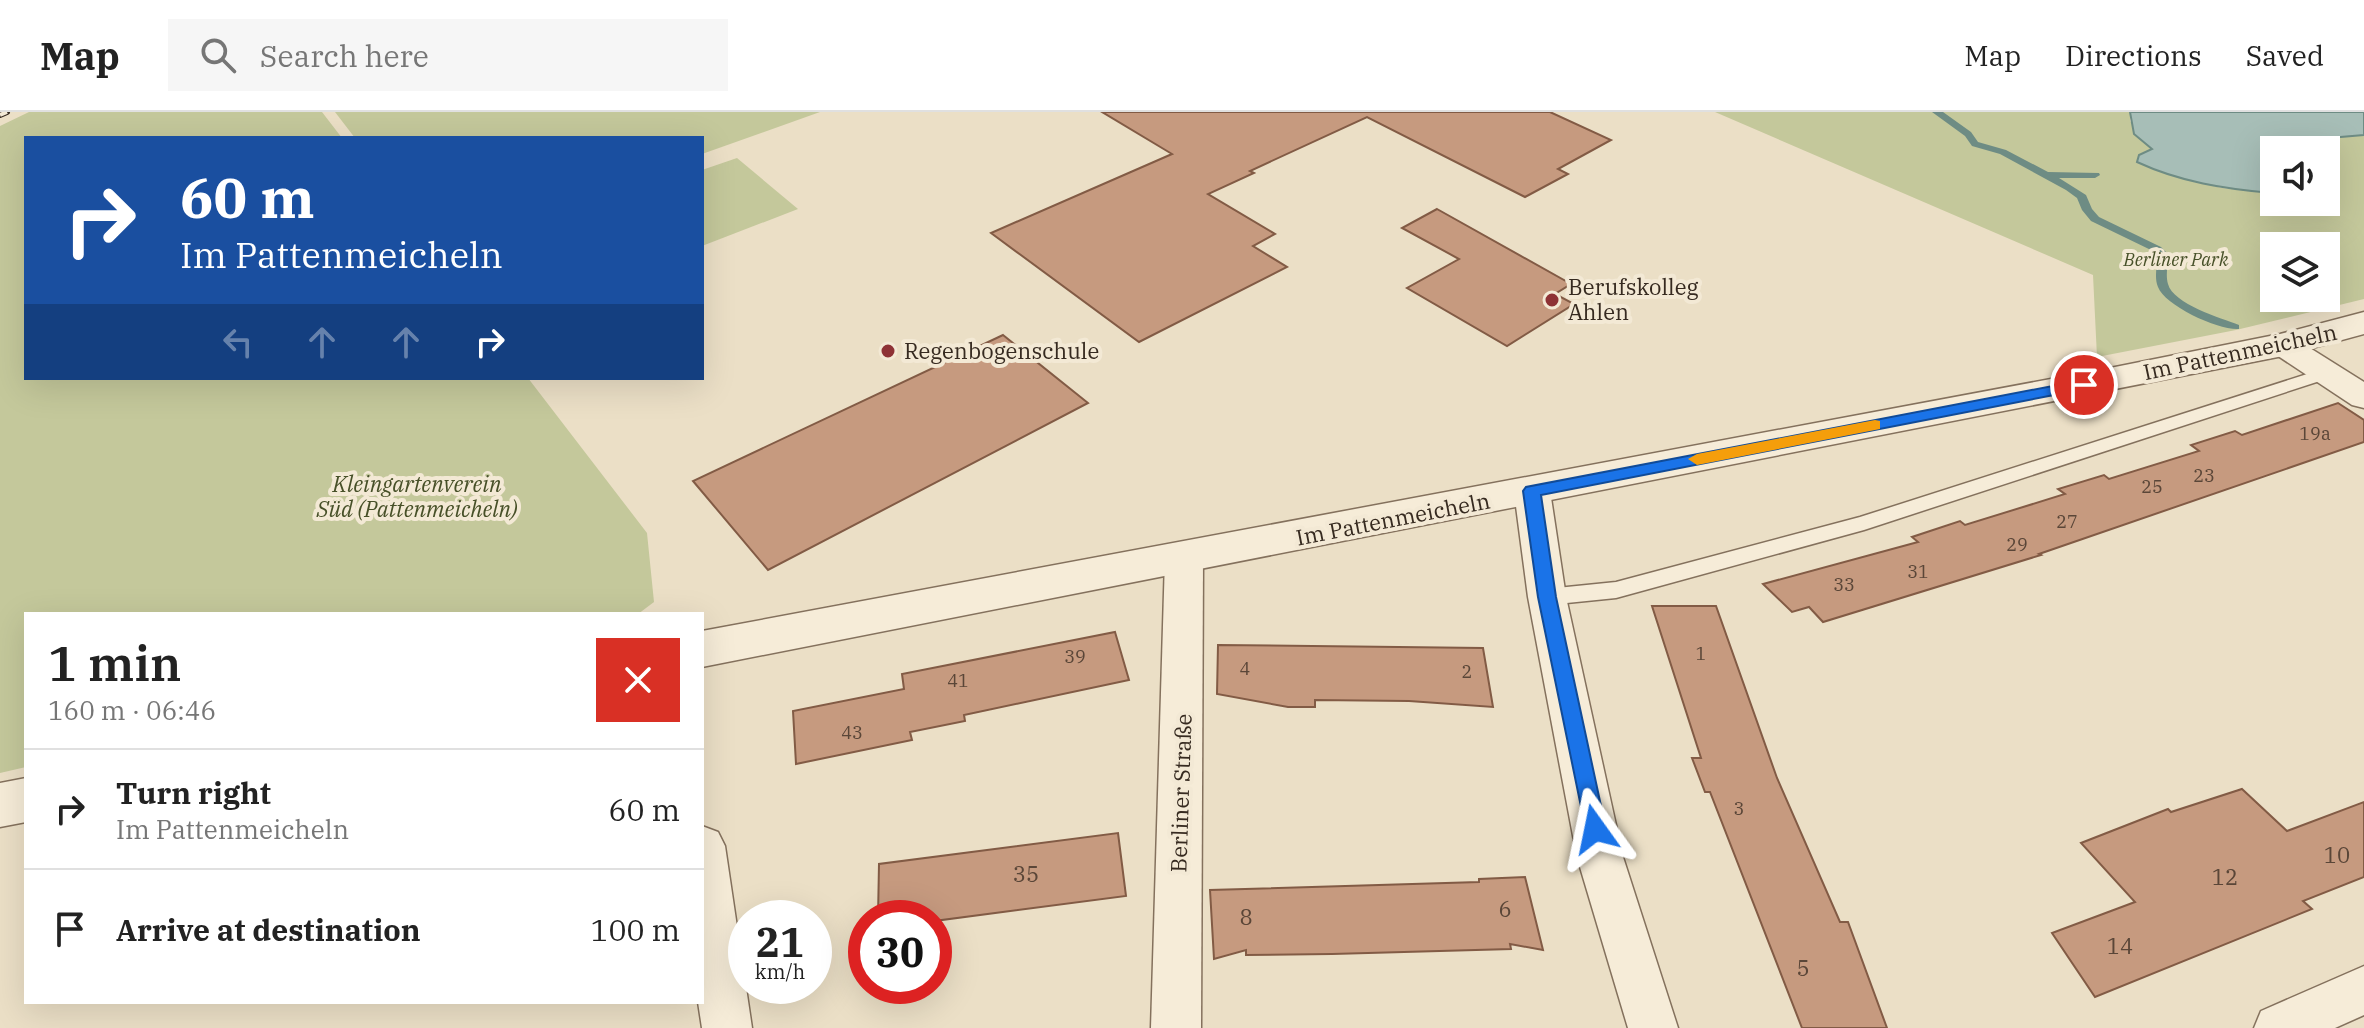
<!DOCTYPE html>
<meta charset="utf-8">
<style>
body{margin:0;font-family:"IBM Plex Serif",serif;background:#f6f6f6;color:#222;height:100vh;display:flex;flex-direction:column;font-size:30px;white-space:nowrap}
*{box-sizing:border-box;margin:0}
p{font-size:26px;color:#767676}
.icon{flex:none;width:44px;height:44px;fill:none;stroke:currentColor;stroke-width:2;stroke-linecap:round;stroke-linejoin:round}
.map{position:relative;flex:1;overflow:hidden}
.panel{position:absolute;left:24px;top:500px;width:680px;height:392px;display:flex;flex-direction:column;background:#fff;border-radius:0px;box-shadow:0 8px 32px #0002}
.panel>*{flex:none}
.top-card{position:absolute;left:24px;top:24px;width:680px;height:244px;border-radius:0px;box-shadow:0 8px 32px #0002;background:#1a4fa0;color:#fff;overflow:hidden}
.buttons{position:absolute;left:2260px;top:24px;display:grid;gap:16px}
.buttons a{display:grid;place-items:center;width:80px;height:80px;border-radius:0px;background:#fff;box-shadow:0 8px 32px #0002;font-size:40px}
.speed{position:absolute;left:728px;top:788px;display:flex;gap:16px;font-size:40px;font-weight:700;text-align:center}
.speed>*{display:grid;place-content:center;width:104px;height:104px;border-radius:50%;background:#fff;box-shadow:0 8px 32px #0002;line-height:1}
.speed small{font-size:20px;font-weight:400}
.speed .limit{border:12px solid #d22;background:#fff;color:#111}
.pin{position:absolute;display:grid;place-items:center;width:68px;height:68px;color:#fff;margin:-34px;border:4px solid #fff;border-radius:50%;box-shadow:0 2px 8px #0007}
.me{position:absolute;width:88px;margin:-44px;rotate:348deg;stroke-linejoin:round;filter:drop-shadow(0 0 6px #0008)}
.turn{display:flex;align-items:center;gap:28px;height:168px;padding:0 24px;font-size:36px}
.turn .icon{width:104px;height:104px;stroke-width:2.5}
.turn b{display:block;font-size:56px;line-height:68px}
.lanes{display:flex;align-items:center;height:76px;padding:0 24px;background:#0003;justify-content:center;gap:40px;direction:ltr}
.lanes .off{opacity:.35}
.round{display:grid;place-items:center;flex:none;width:84px;height:84px;border-radius:0px;background:#f6f6f6}
.headline{display:flex;align-items:center;justify-content:space-between;height:136px;padding:0 24px}
h1{font-size:48px;font-weight:600;line-height:60px}
ul{padding:0;list-style:none}
li{display:flex;align-items:center;gap:24px;height:120px;padding:0 24px;border-top:2px solid #e0e0e0}
li div{flex:1}
li b{display:block;font-size:30px}
li em{font-style:normal}
header{display:flex;align-items:center;gap:48px;box-sizing:border-box;height:112px;padding:0 40px;background:#fff;border-bottom:2px solid #e0e0e0}
header strong{font-size:38px}
nav{display:flex;gap:44px;margin-inline-start:auto;font-size:28px}
.search{width:560px;height:72px;background:#f6f6f6;display:flex;align-items:center;gap:20px;box-sizing:border-box;padding:0 28px;border-radius:0px;color:#767676;font-size:30px}
.map>svg:first-child{display:block}
.green{fill:#c4c89b;fill-rule:evenodd}
.water{fill:#a7beb7;stroke:#6e8c84;stroke-width:2}
.lines{fill:none;stroke-linecap:round;stroke-linejoin:round}
.stream{fill:#6e8c84;fill-rule:evenodd}
.building{fill:#c69a7f;stroke:#825b45;stroke-width:2}
.service-casing{stroke:#84715d;stroke-width:3}
.minor-casing{stroke:#84715d;stroke-width:3}
.tertiary-casing{stroke:#84715d;stroke-width:3}
.service{fill:#f6ecd8;fill-rule:evenodd}
.minor{fill:#f6ecd8;fill-rule:evenodd}
.tertiary{fill:#f6ecd8;fill-rule:evenodd}
.rail-casing{stroke:#362a20;stroke-width:6}
.rail{stroke:#f3e9d5;stroke-width:4;stroke-dasharray:13;stroke-linecap:butt}
.route{fill:#1a73e8;stroke:#114b97;stroke-width:2}
.slow{fill:#f59e0b}
.poi-dot{fill:#8e3235;stroke:#f3e9d5;stroke-width:3}
.labels{text-anchor:middle;stroke-width:8;stroke-linejoin:round;paint-order:stroke}
.far-park-label{font-size:18px;font-style:italic;fill:#475028;stroke:#f3e9d5}
.number-label{font-size:18px;fill:#5a4638}
.poi-label{font-size:22px;fill:#362a20;stroke:#f3e9d5;text-anchor:start}
.street-label{font-size:22px;fill:#362a20;stroke:#f3e9d5}
.park-label{font-size:22px;font-style:italic;fill:#475028;stroke:#f3e9d5}
.near-number-label{font-size:22px;fill:#5a4638}
</style>
<header>
<strong>Map</strong>
<div class="search"><svg class="icon" aria-label="search" viewBox="0 0 24 24"><circle cx="10" cy="10" r="6"/><path d="M15 15l6 6"/></svg>Search here</div>
<nav><a>Map</a><a>Directions</a><a>Saved</a></nav>
</header>
<div class="map">
<svg width="2364" height="916" viewBox="0 0 2364 916">
<rect width="100%" height="100%" fill="#ebdfc6"/>
<g class="green">
<path d="M29 0H322L342 26H26V266H528L647 421 654 490 638 502H26V655L0 661V14Z"/>
<path d="M335 0H820L702 42V26H355Z"/>
<path d="M1715 0H2130V9L2180 66 2222 76 2274 81V90H2326V38H2321L2329 26 2364 23V187L2236 218 2097 245 2093 163ZM2274 134H2326V186H2274Z"/>
<path d="M737 46 798 97 702 134V58Z"/>
</g>
<path class="water" d="M2130 0H2364V23L2329 26 2321 38H2274L2272 81C2225 77 2180 70 2137 50L2139 43 2152 37 2134 22Z"/>
<g class="lines">
<path class="stream" d="M1932 0H1943L1971 20 1978 30 2006 38 2048 60 2099 61 2100 63 2095 66H2059L2086 83 2092 97 2099 105 2161 135 2167 141C2169 151 2165 162 2168 172 2173 192 2221 206 2239 213V217C2220 219 2165 194 2158 175 2154 166 2157 153 2158 144L2153 139 2091 109 2082 98 2077 86 2066 78 2000 42 1972 34 1965 24Z"/>
</g>
<g class="building">
<path d="M1102 0H1550L1611 28 1558 57 1568 62 1525 85 1367 5 1250 59 1254 61 1208 82 1275 122 1253 134 1287 155 1139 230 991 121 1172 42Z"/>
<path d="M1437 97 1571 172 1555 182 1574 192 1507 234 1407 176 1459 147 1402 116Z"/>
<path d="M1003 223 1088 291 768 458 693 369Z"/>
<path d="M2338 291 2364 308V330L2039 442 2041 443 1823 510 1809 495 1792 500 1763 472 1918 430 1912 425 1960 409 1965 413 2065 382 2058 377 2104 363 2109 367 2199 339 2191 333 2235 319 2242 323Z"/>
<path d="M1652 494H1716L1777 666 1840 810H1848L1887 916H1802L1710 680H1705L1692 646H1701Z"/>
<path d="M1115 520 1129 568 964 603 965 609 910 620 912 628 796 652 793 599 904 577 902 562Z"/>
<path d="M1218 533 1483 536 1493 595 1409 589 1315 588V595H1288L1217 582Z"/>
<path d="M2242 677 2287 719 2364 690V765L2303 789 2312 797 2095 885 2052 821 2135 790 2081 731 2168 697 2171 700Z"/>
<path d="M1118 721 1126 784 934 809V806H878L879 752Z"/>
<path d="M1525 765 1543 838 1510 832 1511 837 1332 842 1246 843V838L1214 847 1210 778 1479 770V767Z"/>
</g>
<g class="lines">
<defs>
<path id="service" d="M2326 256 2335 261 2332 265 1864 418 1616 486 1547 493 1540 490 1537 485 1540 480 1547 477 1616 470 1860 405Z"/>
<g id="minor">
<path d="M2283 223 2294 226 2364 270V296L2352 293 2272 240 2267 233 2272 226Z"/>
<path d="M1532 367 1545 370 1550 379 1566 485 1623 745 1678 916H1628L1577 745 1528 485 1514 379 1519 370Z"/>
<path d="M1184 433 1197 437 1203 447 1201 916H1151L1165 447 1171 437Z"/>
<path d="M702 714 718 720 725 734 752 916H702L698 890H702Z"/>
<path d="M2364 854V903L2335 916H2254L2261 899Z"/>
</g>
<g id="tertiary">
<path d="M2364 200V222L2283 244 702 555V519L2115 255 2280 222Z"/>
<path d="M26 666V710L0 715V671Z"/>
</g>
</defs>
<use href="#service" class="service-casing"/>
<use href="#minor" class="minor-casing"/>
<use href="#tertiary" class="tertiary-casing"/>
<use href="#service" class="service"/>
<use href="#minor" class="minor"/>
<use href="#tertiary" class="tertiary"/>
<defs>
<path id="rail" d="M0 3 7 0"/>
</defs>
<use href="#rail" class="rail-casing"/>
<use href="#rail" class="rail"/>
</g>
<path class="route" d="M2084 268 2092 273 2090 276 1541 383 1556 485 1606 717 1602 724 1595 727 1587 724 1538 485 1523 379 1526 375Z"/>
<path class="slow" d="M1875 308 1880 309V317L1697 353 1688 347 1697 342Z"/>
<g class="poi-dot">
<circle cx="1552" cy="188" r="8"/>
<circle cx="888" cy="239" r="8"/>
</g>
<g class="labels">
<g class="far-park-label">
<text x="2176" y="154">Berliner Park</text>
</g>
<g class="number-label">
<text x="2315" y="328">19a</text>
<text x="2204" y="370">23</text>
<text x="2152" y="381">25</text>
<text x="2067" y="416">27</text>
<text x="2017" y="439">29</text>
<text x="1918" y="466">31</text>
<text x="1844" y="479">33</text>
<text x="1701" y="548">1</text>
<text x="1075" y="551">39</text>
<text x="1245" y="563">4</text>
<text x="1467" y="566">2</text>
<text x="958" y="575">41</text>
<text x="852" y="627">43</text>
<text x="1739" y="703">3</text>
</g>
<g class="poi-label">
<text x="1568" y="183">Berufskolleg<tspan x="1568" dy="25">Ahlen</tspan></text>
<text x="904" y="247">Regenbogenschule</text>
</g>
<g class="street-label">
<text transform="translate(2240 240) rotate(-12)" y="8">Im Pattenmeicheln</text>
<text transform="translate(1393 407) rotate(-11)" y="8">Im Pattenmeicheln</text>
<text transform="translate(1181 681) rotate(-88)" y="8">Berliner Straße</text>
</g>
<g class="park-label">
<text x="417" y="380">Kleingartenverein<tspan x="417" dy="25">Süd (Pattenmeicheln)</tspan></text>
</g>
<g class="near-number-label">
<text x="2337" y="751">10</text>
<text x="1026" y="770">35</text>
<text x="2225" y="773">12</text>
<text x="1505" y="805">6</text>
<text x="1246" y="813">8</text>
<text x="2120" y="842">14</text>
<text x="1803" y="864">5</text>
</g>
</g>
</svg>
<div class="buttons">
<a><svg class="icon" aria-label="sound" viewBox="0 0 24 24"><path d="M4 9h4l5-4v14l-5-4H4zM17 9q2 3 0 6"/></svg></a>
<a><svg class="icon" aria-label="layers" viewBox="0 0 24 24"><path d="M12 4l9 5-9 5-9-5zM3 14l9 5 9-5"/></svg></a>
</div>
<div class="speed"><div>21<small>km/h</small></div><div class="limit">30</div></div>
<div class="pin" style="left:2084px;top:273px;background:#d93025"><svg class="icon" aria-label="arrive" viewBox="0 0 24 24"><path d="M6 21V4h12l-3 4 3 4H6"/></svg></div>
<svg class="me" style="left:1595px;top:717px" viewBox="-20 -20 40 40"><path d="M0-17L14 15 0 8-14 15z" fill="#1a73e8" stroke="#fff" stroke-width="4"/></svg>
<div class="top-card">
<div class="turn"><svg class="icon" aria-label="right" viewBox="0 0 24 24"><path d="M7 20v-9h11M14 6l5 5-5 5"/></svg><div><b>60 m</b>Im Pattenmeicheln</div></div>
<div class="lanes"><svg class="icon off" aria-label="left" viewBox="0 0 24 24"><path d="M17 20v-9H6M10 6l-5 5 5 5"/></svg><svg class="icon off" aria-label="ahead" viewBox="0 0 24 24"><path d="M12 20V5M6 11l6-6 6 6"/></svg><svg class="icon off" aria-label="ahead" viewBox="0 0 24 24"><path d="M12 20V5M6 11l6-6 6 6"/></svg><svg class="icon" aria-label="right" viewBox="0 0 24 24"><path d="M7 20v-9h11M14 6l5 5-5 5"/></svg></div>
</div>
<section class="panel">
<div class="headline"><div><h1>1 min</h1><p>160 m · 06:46</p></div><a class="round" style="background:#d93025;color:#fff"><svg class="icon" aria-label="close" viewBox="0 0 24 24"><path d="M6 6l12 12M18 6L6 18"/></svg></a></div>
<ul>
<li><svg class="icon" aria-label="right" viewBox="0 0 24 24"><path d="M7 20v-9h11M14 6l5 5-5 5"/></svg><div><b>Turn right</b><p>Im Pattenmeicheln</p></div><em>60 m</em></li>
<li><svg class="icon" aria-label="arrive" viewBox="0 0 24 24"><path d="M6 21V4h12l-3 4 3 4H6"/></svg><div><b>Arrive at destination</b></div><em>100 m</em></li>
</ul>
</section>
</div>
